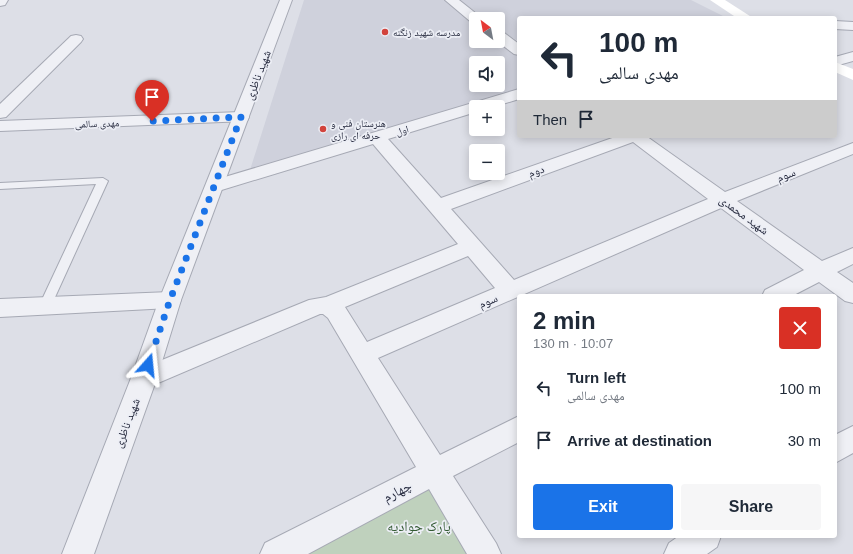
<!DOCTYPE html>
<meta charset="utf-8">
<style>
body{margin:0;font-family:Helvetica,"Noto Naskh Arabic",sans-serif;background:#f6f6f7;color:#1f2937;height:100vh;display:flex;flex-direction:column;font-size:15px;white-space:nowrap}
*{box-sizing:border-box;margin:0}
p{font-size:13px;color:#747a83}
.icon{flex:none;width:22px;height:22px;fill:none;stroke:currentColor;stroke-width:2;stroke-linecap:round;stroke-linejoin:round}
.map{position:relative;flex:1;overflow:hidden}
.sheet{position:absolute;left:517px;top:294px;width:320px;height:244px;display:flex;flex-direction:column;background:#fff;border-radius:4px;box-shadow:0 2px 10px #0003}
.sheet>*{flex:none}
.top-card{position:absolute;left:517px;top:16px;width:320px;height:122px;border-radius:4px;box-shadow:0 2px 10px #0003;background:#fff;color:#1f2937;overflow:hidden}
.needle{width:26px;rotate:328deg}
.controls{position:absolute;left:469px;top:12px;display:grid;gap:8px}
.controls a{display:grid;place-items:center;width:36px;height:36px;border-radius:4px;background:#fff;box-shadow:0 2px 10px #0003;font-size:20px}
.pin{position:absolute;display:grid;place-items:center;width:34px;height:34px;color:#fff;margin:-41px -17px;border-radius:50% 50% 50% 0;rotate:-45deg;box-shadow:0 0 4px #0007}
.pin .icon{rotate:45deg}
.me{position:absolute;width:44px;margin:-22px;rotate:18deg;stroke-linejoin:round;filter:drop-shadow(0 0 3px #0008)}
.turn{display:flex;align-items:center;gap:14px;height:84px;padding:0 16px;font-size:18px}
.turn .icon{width:52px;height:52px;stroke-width:2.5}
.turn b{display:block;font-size:28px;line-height:34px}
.then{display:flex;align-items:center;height:38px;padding:0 16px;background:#0003;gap:8px;font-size:15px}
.round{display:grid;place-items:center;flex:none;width:42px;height:42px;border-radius:4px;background:#f6f6f7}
.summary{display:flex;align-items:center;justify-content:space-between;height:68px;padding:0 16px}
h1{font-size:24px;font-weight:600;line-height:30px}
.action{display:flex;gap:8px;margin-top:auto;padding:8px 16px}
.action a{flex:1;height:46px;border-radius:4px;background:#1a73e8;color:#fff;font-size:16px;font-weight:600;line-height:46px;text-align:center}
.action a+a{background:#f6f6f7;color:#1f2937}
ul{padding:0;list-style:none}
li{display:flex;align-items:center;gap:12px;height:52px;padding:0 16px}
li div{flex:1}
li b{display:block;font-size:15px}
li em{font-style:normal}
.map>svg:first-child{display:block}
.built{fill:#cfd1dc;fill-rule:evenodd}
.green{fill:#bfd1bd}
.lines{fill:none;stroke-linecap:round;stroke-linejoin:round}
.service-casing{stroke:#a6a9b4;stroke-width:2}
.minor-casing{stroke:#a6a9b4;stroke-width:2}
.tertiary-casing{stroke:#a6a9b4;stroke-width:2}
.service{fill:#eff0f5;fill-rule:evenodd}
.minor{fill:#eff0f5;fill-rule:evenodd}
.tertiary{fill:#eff0f5;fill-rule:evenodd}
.secondary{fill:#fff;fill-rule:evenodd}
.route{stroke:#1a73e8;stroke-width:7;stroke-dasharray:0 12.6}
.poi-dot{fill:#d2433c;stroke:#eceef5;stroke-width:1.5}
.labels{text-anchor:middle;stroke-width:3.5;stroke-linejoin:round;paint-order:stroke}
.far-poi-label{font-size:10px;fill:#262a3e;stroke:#eceef5;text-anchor:start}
.far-street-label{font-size:10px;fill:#262a3e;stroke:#eceef5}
.street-label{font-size:12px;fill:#262a3e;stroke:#eceef5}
.near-street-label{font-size:14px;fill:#262a3e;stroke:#eceef5}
.near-park-label{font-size:14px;fill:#335a33;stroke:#eceef5}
</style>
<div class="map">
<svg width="853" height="554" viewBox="0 0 853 554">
<rect width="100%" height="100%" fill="#dddfe7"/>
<g class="built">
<path d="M304 0H445L476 24V41L498 40 519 56V89L250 170ZM476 63H498V85H476Z"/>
<path d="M459 0H691L727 18H519V42L498 28V19H486Z"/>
</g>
<path class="green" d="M430 488 468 554H305Z"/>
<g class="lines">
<defs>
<path id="service" d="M103 178 108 181 51 306 49 309H41L39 306 96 184 0 189V183Z"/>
<g id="minor">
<path d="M0 0H8L5 5 0 6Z"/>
<path d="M445 0H459L483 19H476V23L471 22Z"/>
<path d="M835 21 853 22V30L835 29Z"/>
<path d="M498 31 503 32 519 44V55L514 54 497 41Z"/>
<path d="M76 35 81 36 83 39 81 42 6 117 0 118V104L71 36Z"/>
<path d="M853 52V61L835 66V57Z"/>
<path d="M519 89V99L493 107H476V112L388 139 441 198 618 136H646L725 192 853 143V154L737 201 822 261 853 248V264L837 272 853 283V303L845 301 819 282 792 296H762L765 290 804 270 721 208 378 358 440 455 519 416V442L453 476 496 543 501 554H467L429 489 308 554H260L265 543 416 467 328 318 323 314H320L144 389 135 385 131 378 135 371 309 300 326 297 458 244 373 144 215 192 208 190 206 186 208 182ZM633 142 708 199 514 280 451 209ZM468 256 495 288 367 342 345 307Z"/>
<path d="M241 112 247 113 249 117 247 121 0 131V121Z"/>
<path d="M170 292 178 294 181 300 178 306 170 308 0 317V299Z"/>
<path d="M853 426V453L835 463V435Z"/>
<path d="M679 536H721L717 547 707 554H664L669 543Z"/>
</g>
<path id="tertiary" d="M280 0H292L181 300 157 378 94 554H62L131 378 159 300Z"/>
</defs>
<use href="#service" class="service-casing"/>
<use href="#minor" class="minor-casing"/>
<use href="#tertiary" class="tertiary-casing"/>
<use href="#service" class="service"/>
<use href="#minor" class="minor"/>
<use href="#tertiary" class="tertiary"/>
<g class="secondary">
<path d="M710 0H725L753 18H737Z"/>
<path d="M835 62 853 69V80L835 72Z"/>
</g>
</g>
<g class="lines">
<path class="route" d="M148 365 170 300 241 117 152 121"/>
</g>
<g class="poi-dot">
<circle cx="385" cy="32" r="4"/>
<circle cx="323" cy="129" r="4"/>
</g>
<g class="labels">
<g class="far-poi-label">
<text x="393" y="36">مدرسه شهید زنگنه</text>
<text x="331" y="127">هنرستان فنی و<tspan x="331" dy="12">حرفه ای رازی</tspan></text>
</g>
<g class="far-street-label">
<text transform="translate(97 123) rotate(-2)" y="4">مهدی سالمی</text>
<text transform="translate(402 130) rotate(-17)" y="4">اول</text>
</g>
<g class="street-label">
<text transform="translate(258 75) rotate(-69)" y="4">شهید ناظری</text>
<text transform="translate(536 171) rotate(-20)" y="4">دوم</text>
<text transform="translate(786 175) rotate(-21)" y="4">سوم</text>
<text transform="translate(744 215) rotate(36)" y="4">شهید محمدی</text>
<text transform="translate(488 301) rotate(-23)" y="4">سوم</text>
<text transform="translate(127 423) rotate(-69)" y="4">شهید ناظری</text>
</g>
<g class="near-street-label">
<text transform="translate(397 491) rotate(-27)" y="5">چهارم</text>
</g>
<g class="near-park-label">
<text x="419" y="531">پارک جوادیه</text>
</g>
</g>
</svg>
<div class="controls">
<a><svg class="needle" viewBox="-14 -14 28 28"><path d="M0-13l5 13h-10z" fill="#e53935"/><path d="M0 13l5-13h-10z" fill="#747a83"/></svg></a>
<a><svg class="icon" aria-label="sound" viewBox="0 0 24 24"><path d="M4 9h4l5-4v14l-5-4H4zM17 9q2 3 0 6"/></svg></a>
<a>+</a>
<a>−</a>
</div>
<div class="pin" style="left:152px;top:121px;background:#d93025"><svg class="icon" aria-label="arrive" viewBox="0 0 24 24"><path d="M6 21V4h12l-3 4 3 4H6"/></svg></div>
<svg class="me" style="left:148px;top:365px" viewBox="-20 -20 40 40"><path d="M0-17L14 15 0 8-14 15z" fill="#1a73e8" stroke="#fff" stroke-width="4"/></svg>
<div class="top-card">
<div class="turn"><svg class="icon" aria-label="left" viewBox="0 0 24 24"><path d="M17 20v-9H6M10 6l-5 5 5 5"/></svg><div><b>100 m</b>مهدی سالمی</div></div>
<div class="then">Then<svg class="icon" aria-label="arrive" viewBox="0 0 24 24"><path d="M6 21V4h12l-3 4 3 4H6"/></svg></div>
</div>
<section class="sheet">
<div class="summary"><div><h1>2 min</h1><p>130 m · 10:07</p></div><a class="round" style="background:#d93025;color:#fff"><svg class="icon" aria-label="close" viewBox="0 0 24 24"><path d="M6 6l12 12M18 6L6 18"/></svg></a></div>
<ul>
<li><svg class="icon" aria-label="left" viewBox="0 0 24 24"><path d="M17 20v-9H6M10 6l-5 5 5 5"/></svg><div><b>Turn left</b><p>مهدی سالمی</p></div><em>100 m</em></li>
<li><svg class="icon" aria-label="arrive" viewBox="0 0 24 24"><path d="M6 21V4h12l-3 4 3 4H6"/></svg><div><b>Arrive at destination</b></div><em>30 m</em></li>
</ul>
<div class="action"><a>Exit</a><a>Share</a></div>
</section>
</div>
